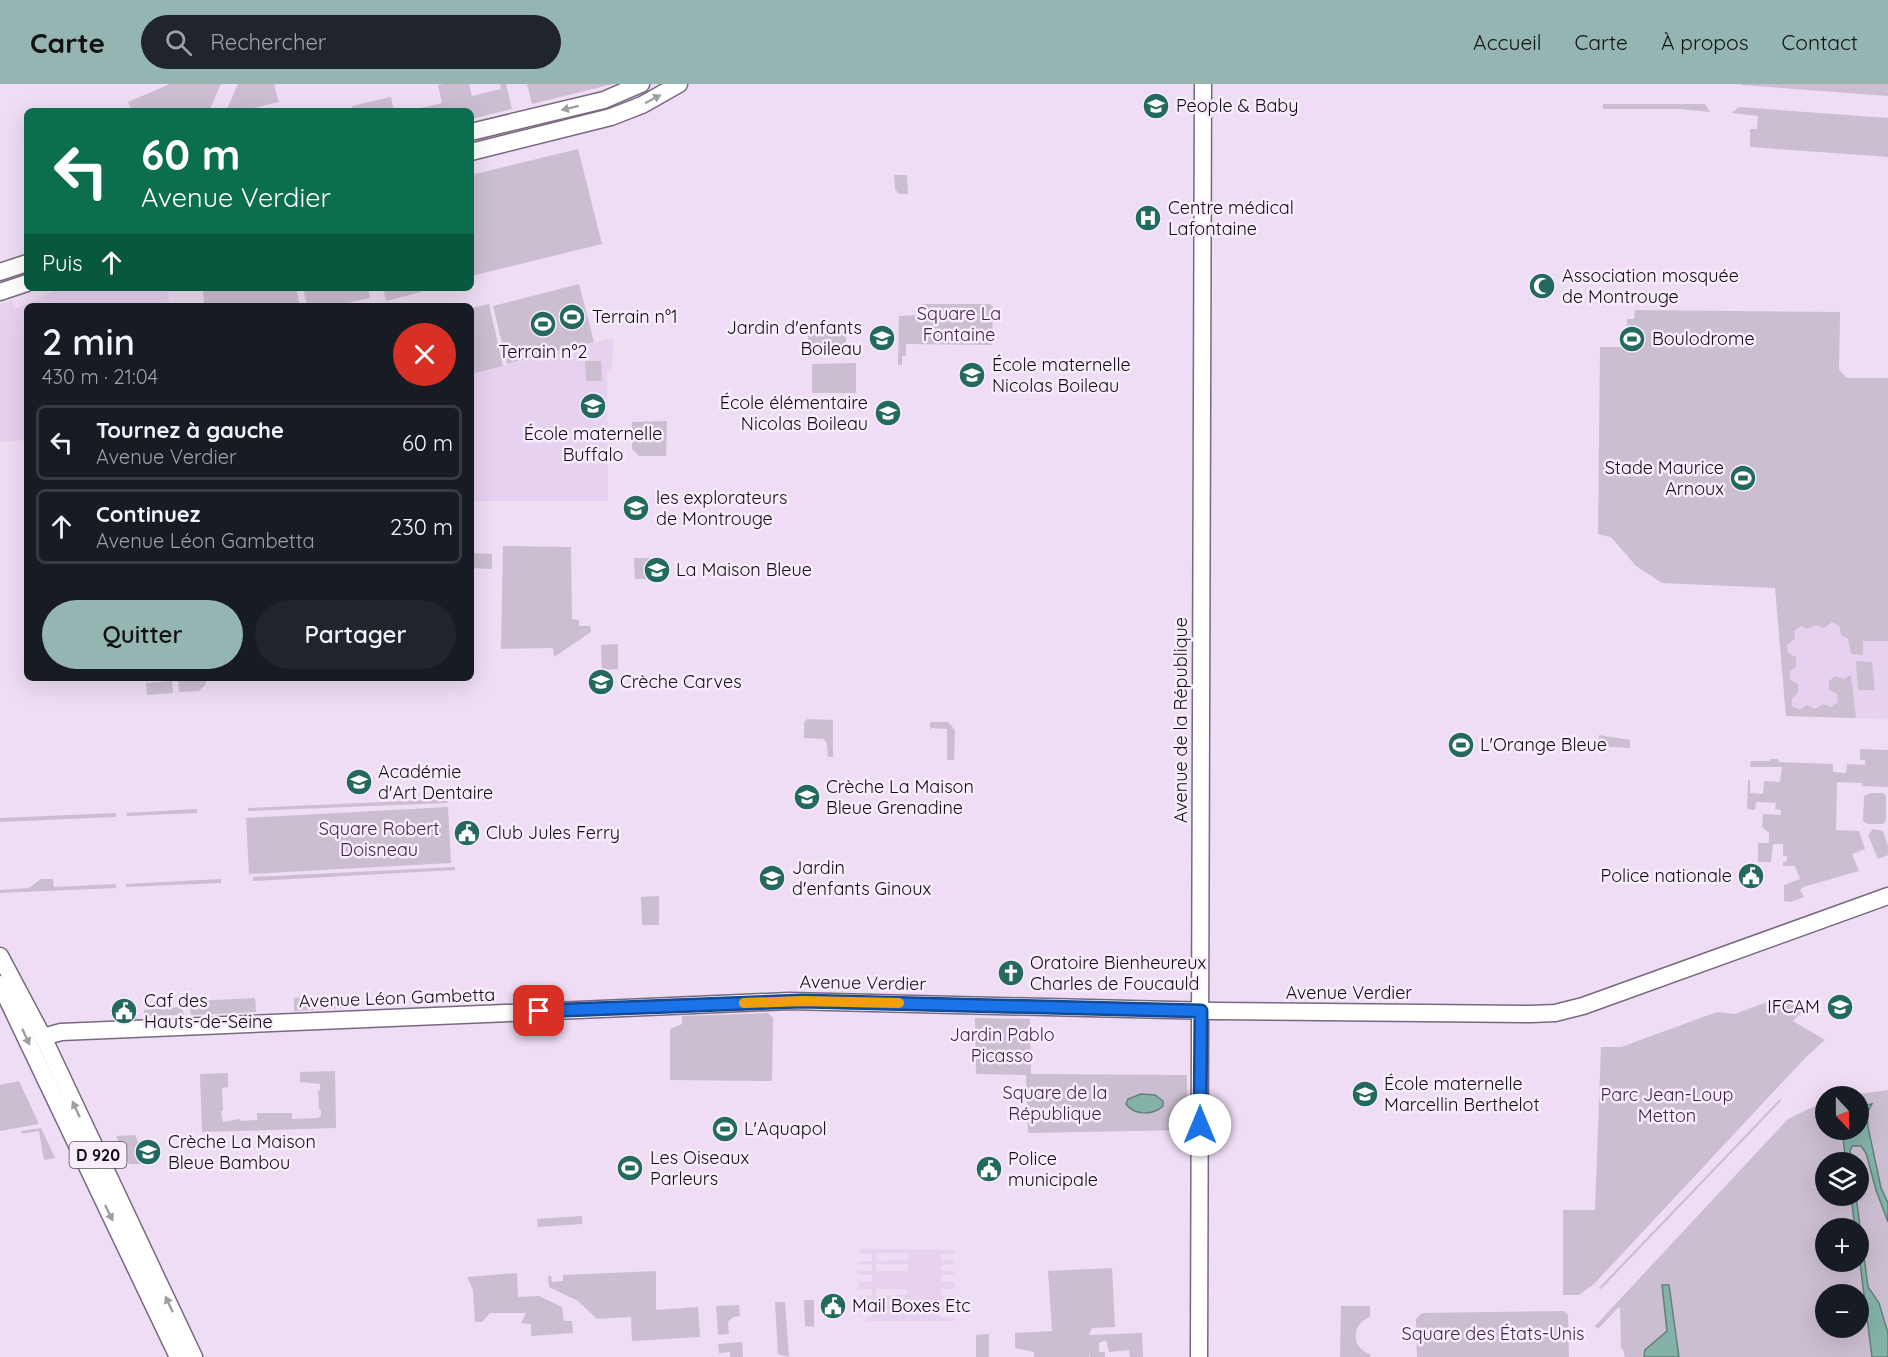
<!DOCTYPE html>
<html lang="fr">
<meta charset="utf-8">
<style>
body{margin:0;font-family:Quicksand,sans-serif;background:#20242c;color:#f1f3f6;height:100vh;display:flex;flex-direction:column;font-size:22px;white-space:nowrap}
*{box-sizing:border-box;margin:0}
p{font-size:20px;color:#9ea1a6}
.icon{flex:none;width:33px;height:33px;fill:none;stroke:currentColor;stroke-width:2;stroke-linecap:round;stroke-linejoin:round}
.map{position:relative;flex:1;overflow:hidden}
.panel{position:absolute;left:24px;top:219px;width:450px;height:378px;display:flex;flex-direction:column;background:#171b24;border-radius:9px;box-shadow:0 6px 24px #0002}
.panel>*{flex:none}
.hud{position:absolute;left:24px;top:24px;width:450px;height:183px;border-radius:9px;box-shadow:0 6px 24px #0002;background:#0b6e4f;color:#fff;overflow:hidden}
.needle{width:39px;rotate:158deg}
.controls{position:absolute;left:1815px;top:1002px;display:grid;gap:12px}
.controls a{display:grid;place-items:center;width:54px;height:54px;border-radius:50%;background:#171b24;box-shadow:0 6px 24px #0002;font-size:30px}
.pin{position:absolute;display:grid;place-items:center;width:51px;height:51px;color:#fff;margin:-26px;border-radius:12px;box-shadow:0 3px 9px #0006}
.me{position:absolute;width:66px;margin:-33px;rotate:0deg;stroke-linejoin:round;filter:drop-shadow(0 0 4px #0008)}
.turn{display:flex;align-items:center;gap:21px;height:126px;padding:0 18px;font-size:27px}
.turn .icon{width:78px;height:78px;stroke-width:2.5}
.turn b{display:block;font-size:42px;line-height:51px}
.then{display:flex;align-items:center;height:57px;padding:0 18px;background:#0003;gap:12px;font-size:22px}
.round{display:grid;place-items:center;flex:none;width:63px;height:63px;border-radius:32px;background:#20242c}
.summary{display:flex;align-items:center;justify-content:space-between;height:102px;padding:0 18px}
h1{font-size:36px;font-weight:600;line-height:45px}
.action{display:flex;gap:12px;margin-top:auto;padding:12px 18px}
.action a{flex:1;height:69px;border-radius:36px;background:#94b5b2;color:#111;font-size:24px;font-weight:600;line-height:69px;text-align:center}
.action a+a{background:#20242c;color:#f1f3f6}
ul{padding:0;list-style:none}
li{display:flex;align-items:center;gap:18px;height:75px;margin:0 12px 9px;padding:0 6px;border:3px solid #363941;border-radius:9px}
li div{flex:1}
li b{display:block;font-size:22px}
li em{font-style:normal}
header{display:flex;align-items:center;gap:36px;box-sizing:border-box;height:84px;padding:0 30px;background:#94b5b2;color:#111}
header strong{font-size:28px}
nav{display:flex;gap:33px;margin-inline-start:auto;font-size:21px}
.search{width:420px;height:54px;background:#20242c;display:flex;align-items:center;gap:15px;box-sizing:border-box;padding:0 21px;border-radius:33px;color:#9ea1a6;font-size:22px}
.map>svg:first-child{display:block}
.built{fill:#e6d1f0;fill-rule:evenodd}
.green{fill:#cbbed1;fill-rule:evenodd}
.water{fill:#84b2a8;stroke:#62807b;stroke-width:1.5}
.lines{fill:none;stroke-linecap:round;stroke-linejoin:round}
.major-casing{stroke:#78697e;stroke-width:19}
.major{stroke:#fff;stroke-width:16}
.oneway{fill:#a09da1}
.route-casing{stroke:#114b97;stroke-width:15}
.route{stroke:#1a73e8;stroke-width:10}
.slow{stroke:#f59e0b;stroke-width:10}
.labels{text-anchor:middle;stroke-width:5;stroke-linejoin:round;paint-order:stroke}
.shield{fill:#f7edfc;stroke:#564f59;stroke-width:1.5}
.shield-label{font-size:16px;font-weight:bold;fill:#110b13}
.poi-label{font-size:18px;fill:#110b13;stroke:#f7edfc;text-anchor:start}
.park-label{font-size:18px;fill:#40234c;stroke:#f7edfc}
.street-label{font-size:18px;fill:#110b13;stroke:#f7edfc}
</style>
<header>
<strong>Carte</strong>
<div class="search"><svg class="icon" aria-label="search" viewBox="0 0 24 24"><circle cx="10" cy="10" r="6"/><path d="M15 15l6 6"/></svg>Rechercher</div>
<nav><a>Accueil</a><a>Carte</a><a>À propos</a><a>Contact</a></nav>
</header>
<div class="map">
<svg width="1888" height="1273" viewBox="0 0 1888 1273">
<rect width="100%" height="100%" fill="#eeddf5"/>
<g class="built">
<path d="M61 204H167L169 218 157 219V222H27V356L0 358V220L12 216 15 225Z"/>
<path d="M613 254 612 287H607L608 417H471V290Z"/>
<path d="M1778 536 1844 537 1864 557H1888V635L1786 632Z"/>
<path d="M860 1165 955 1166V1169L941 1170V1176L955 1177V1180L941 1181V1187H955V1191H941V1198H955V1205H941V1212H955V1216H941V1223H955V1227H941L940 1233 954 1234V1237H867L868 1233H872V1227H859V1222H872V1215H859V1212H872V1205H859V1198H872V1191H859V1187H872V1180H859L860 1177H872V1170L860 1169ZM876 1169H908V1176L876 1177ZM876 1180H908V1187H876ZM876 1205H907L908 1211 876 1212Z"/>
</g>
<g class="green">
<path d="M170 0H221L209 27H132L128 18Z"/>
<path d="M238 0H278L274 1 279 18 241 27H226Z"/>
<path d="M444 0H469L472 12 501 5 500 0H506L512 25 471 35V27H408L442 19 438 1Z"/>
<path d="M527 0H613L532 20Z"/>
<path d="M1741 0H1888V12L1742 1Z"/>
<path d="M391 13 394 27H353L352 22Z"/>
<path d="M1603 20H1705L1710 28 1680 25H1603Z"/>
<path d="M1739 23 1888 34V73L1750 63V45H1757L1758 32 1732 29Z"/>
<path d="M578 65 602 160 471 192V91Z"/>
<path d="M894 91H907L908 110H899L895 105Z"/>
<path d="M579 200 594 258 507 280 493 222Z"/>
<path d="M203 204H296L300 222H204Z"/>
<path d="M303 204H368L370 214 333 222H307Z"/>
<path d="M383 204H420L421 208 386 217Z"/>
<path d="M489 220 503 282 471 290V224Z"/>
<path d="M921 220H990L993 223 992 261 906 260V272H902V281H898L899 232 920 231Z"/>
<path d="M1635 226 1840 228 1839 286 1847 294H1888V557H1863V571L1851 570 1848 555 1841 551 1839 542 1832 538 1824 544 1816 541 1808 545 1801 542 1794 547 1795 555 1787 561 1788 569 1796 573V583L1790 587V596L1798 600V609L1792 614V622L1800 626 1807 621 1815 625 1823 620 1831 623 1838 618 1837 610 1829 606V597L1835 592 1844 595 1851 591 1856 634 1786 632 1775 504 1662 499 1636 482 1611 453 1598 450 1600 263H1621V261H1627V235H1634Z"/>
<rect x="808" y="240" width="38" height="24"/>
<path d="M585 277H601L602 297H586Z"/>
<path d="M856 279V309H812V280Z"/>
<path d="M667 337 666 372H639L632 365V338Z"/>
<path d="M503 462 571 463 572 535 579 536V542H590L591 548 554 573 553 564 501 565Z"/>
<path d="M471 469 492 470V485L471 484Z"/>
<path d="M634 474H656L655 481 653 485 654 495H635Z"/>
<path d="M618 560V585L602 586 601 561Z"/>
<path d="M1856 577 1872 578 1875 606H1858Z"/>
<path d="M197 594H206V600L199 607 179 608 178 597Z"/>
<path d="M172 597 173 609 147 611 146 599Z"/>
<path d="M807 635 833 636V673H828L827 660 824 655 804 654V639Z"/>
<path d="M930 638H948L955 646 954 676H947V645L932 644 930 646Z"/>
<path d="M1599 651 1630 656V664L1599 662Z"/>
<path d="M1860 665 1888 666V703L1862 702V699L1837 698 1836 746 1859 747 1865 765 1852 770 1859 787 1803 803 1800 806 1804 813 1790 818 1784 817V801L1800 795 1795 782H1783V778L1787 777V772H1783V760H1773L1771 778H1758V759H1769V749L1762 743 1763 730 1781 731V726L1775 725 1776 719 1756 718 1755 726 1747 725 1748 696H1750V709L1763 710 1764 697 1780 698 1782 683H1750L1751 677H1770V675H1778L1779 678 1833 680V688L1846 689 1847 680 1865 681V676H1860Z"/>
<path d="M1870 709H1883L1886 712V737L1883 740H1867L1863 737 1864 712Z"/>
<path d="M448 715V719L248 727V724Z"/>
<path d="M448 723 451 779 249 790 246 734Z"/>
<path d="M197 725V729L127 732 126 729Z"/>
<path d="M116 729V733L0 738V734Z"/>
<path d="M1873 745 1883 747 1888 762V771L1878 775 1868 751Z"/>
<path d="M455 783V786L253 797V793Z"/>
<path d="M41 795H53L54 803 116 800V804L0 809V806L29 804Z"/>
<path d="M221 795V799L126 803V800Z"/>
<path d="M659 812V841H642L641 813Z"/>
<path d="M314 913V926L294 927V914Z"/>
<path d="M1780 913 1804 926 1793 937 1825 956 1806 973 1594 1200 1579 1211H1563V1126H1595L1601 963H1621L1717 928 1735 930Z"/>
<path d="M255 914 256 928 191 931 190 922 195 917Z"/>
<path d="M342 914 343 924 320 925 319 915Z"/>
<path d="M182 923 184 931 144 932V926Z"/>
<path d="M768 929 773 934 772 997 670 996V945L682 940V932Z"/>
<path d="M975 934 1030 935 1031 990 1187 991V1046L1028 1049 1026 991 976 990Z"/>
<path d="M335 987 336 1044 202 1048 200 990 228 989V1003L222 1004 223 1027H221L223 1038 239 1035 241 1037 257 1036V1029H292V1035L318 1034 321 1032V1026L319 1025 318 1007 320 1006V1000L300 998V988Z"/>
<path d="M19 997 39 1040 0 1047V1001Z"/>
<path d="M1888 1006V1273H1625L1623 1265H1621L1620 1223 1617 1225 1598 1245 1595 1242 1788 1035 1825 1017 1826 1046H1858V1012H1845ZM1826 1078H1858V1112H1826ZM1826 1144H1858V1178H1826ZM1826 1210H1858V1244H1826Z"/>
<path d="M1780 1015 1781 1017 1601 1205 1599 1204Z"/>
<path d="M41 1044 55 1074 44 1076 39 1047 22 1050 21 1047Z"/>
<path d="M135 1051 148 1080H129L116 1052Z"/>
<path d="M582 1132V1140L538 1143 537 1135Z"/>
<path d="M1112 1184 1115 1243 1092 1244 1089 1251 1142 1249 1143 1273H1130L1129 1266 1109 1268 1106 1256 1099 1259V1268H1105V1273H1090L1089 1270V1273H1034V1268L1015 1264V1249L1052 1247 1048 1187Z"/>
<path d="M656 1187V1226L698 1223 700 1253 632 1257 631 1233 597 1235 578 1217 549 1203 548 1192H551L552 1198 563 1197V1191Z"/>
<path d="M517 1189 518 1213 539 1212 562 1223 564 1237H572L573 1249 531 1252V1240L521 1239 526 1229H490L482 1238H475L473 1206 467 1193Z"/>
<path d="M804 1216H814V1243L805 1242Z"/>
<path d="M775 1218H785L789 1273 778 1270Z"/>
<path d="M739 1221 740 1232 733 1233 728 1238 729 1250 718 1251 716 1222Z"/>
<path d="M1341 1222H1370V1233C1352 1239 1350 1264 1370 1270V1273H1340Z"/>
<path d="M1564 1227 1568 1231 1569 1273H1417L1416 1235 1422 1229Z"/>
<path d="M989 1250V1273H976V1251Z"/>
<path d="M742 1258 743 1273H730V1268L719 1269 718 1260Z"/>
</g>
<g class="water">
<path d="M1141 1010 1155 1011 1163 1017V1022C1154 1031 1134 1032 1126 1020L1128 1015Z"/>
<path d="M1872 1020 1867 1029 1868 1043 1881 1104 1888 1119V1138L1876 1106 1866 1069 1861 1062H1852L1850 1067 1852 1078H1846L1842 1046H1858L1859 1022Z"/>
<path d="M1851 1112H1856L1868 1203 1879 1219 1888 1249V1273H1872L1859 1171 1858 1144H1855Z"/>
<path d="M1662 1201H1669L1679 1273H1644L1645 1266 1667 1247Z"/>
</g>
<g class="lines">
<defs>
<g id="major">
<path d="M471 48 604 16 641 0"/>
<path d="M471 68 611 33 642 21 679 0"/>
<path d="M0 188 27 179"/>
<path d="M0 208 27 199"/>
<path d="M0 872 43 953 194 1273"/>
<path d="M0 900 178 1273"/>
<path d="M43 953 61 948 789 917 1214 927 1531 930 1555 929 1583 922 1888 812"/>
<path d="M1199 1273 1203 0"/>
</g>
</defs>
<use href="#major" class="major-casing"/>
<use href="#major" class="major"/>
</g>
<defs><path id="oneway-solid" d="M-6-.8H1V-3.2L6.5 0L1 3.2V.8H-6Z" transform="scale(1.5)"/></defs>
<g class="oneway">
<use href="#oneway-solid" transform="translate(653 15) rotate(-28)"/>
<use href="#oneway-solid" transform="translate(570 24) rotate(166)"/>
<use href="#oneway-solid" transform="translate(26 953) rotate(65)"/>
<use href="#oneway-solid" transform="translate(76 1025) rotate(-115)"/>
<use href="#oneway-solid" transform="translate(109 1129) rotate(64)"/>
<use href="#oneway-solid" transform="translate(169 1220) rotate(-115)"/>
</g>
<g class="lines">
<defs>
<path id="route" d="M539 927 802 917 1201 927 1200 1041"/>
</defs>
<use href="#route" class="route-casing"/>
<use href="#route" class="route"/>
<path class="slow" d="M744 919 802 917 899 919"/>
</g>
<defs>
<symbol id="school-disc" viewBox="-11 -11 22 22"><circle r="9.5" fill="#23695e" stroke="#f7edfc"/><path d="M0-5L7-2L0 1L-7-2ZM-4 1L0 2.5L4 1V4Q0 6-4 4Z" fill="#fff"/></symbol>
<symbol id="hospital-disc" viewBox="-11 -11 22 22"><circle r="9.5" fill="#23695e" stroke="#f7edfc"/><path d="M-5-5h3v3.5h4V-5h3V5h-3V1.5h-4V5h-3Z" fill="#fff"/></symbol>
<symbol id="mosque-disc" viewBox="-11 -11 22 22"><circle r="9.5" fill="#23695e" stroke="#f7edfc"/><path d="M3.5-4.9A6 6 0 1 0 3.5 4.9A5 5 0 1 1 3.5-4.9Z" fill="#fff"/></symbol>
<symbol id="stadium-disc" viewBox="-11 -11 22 22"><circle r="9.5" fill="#23695e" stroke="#f7edfc"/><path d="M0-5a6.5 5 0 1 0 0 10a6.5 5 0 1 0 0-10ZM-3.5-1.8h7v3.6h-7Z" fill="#fff"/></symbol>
<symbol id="university-disc" viewBox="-11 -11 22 22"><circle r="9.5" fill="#23695e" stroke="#f7edfc"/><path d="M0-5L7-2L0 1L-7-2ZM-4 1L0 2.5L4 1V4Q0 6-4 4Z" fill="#fff"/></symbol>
<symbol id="civic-disc" viewBox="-11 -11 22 22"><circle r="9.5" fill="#23695e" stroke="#f7edfc"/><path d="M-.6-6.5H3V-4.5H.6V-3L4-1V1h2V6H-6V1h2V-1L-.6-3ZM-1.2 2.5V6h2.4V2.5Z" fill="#fff"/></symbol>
<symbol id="church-disc" viewBox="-11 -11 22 22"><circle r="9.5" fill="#23695e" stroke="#f7edfc"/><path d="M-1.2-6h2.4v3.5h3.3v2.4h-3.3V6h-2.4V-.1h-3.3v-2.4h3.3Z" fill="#fff"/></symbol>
</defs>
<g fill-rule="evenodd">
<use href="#school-disc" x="1141" y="7" width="30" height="30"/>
<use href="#hospital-disc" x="1133" y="119" width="30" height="30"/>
<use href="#mosque-disc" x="1527" y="187" width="30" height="30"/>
<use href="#stadium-disc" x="557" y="218" width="30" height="30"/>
<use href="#stadium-disc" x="528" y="225" width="30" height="30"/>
<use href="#school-disc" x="867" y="239" width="30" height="30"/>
<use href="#stadium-disc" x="1617" y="240" width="30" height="30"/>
<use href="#school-disc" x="957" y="276" width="30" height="30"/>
<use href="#school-disc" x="578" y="307" width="30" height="30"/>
<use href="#school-disc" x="873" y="314" width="30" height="30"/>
<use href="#stadium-disc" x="1728" y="379" width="30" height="30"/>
<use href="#school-disc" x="621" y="409" width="30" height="30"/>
<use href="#school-disc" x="642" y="471" width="30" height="30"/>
<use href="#school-disc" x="586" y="583" width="30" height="30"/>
<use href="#stadium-disc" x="1446" y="646" width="30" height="30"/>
<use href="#university-disc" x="344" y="683" width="30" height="30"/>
<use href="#school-disc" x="792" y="698" width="30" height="30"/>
<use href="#civic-disc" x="452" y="734" width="30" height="30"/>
<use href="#civic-disc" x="1736" y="777" width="30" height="30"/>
<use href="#school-disc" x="757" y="779" width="30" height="30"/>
<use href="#church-disc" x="996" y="874" width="30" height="30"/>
<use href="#university-disc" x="1825" y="908" width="30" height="30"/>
<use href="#civic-disc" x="109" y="912" width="30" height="30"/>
<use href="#school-disc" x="1350" y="995" width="30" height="30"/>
<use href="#stadium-disc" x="710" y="1030" width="30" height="30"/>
<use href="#school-disc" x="133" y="1053" width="30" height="30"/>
<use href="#stadium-disc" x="615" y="1069" width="30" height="30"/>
<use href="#civic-disc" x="974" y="1070" width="30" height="30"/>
<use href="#civic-disc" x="818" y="1207" width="30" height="30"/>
</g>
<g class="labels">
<rect class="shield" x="69.5" y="1058" width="57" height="26" rx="4.5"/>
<g class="shield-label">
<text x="98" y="1077">D 920</text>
</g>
<g class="poi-label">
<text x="1176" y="28">People &amp; Baby</text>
<text x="1168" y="130">Centre médical<tspan x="1168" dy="21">Lafontaine</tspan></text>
<text x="1562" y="198">Association mosquée<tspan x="1562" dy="21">de Montrouge</tspan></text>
<text x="592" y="239">Terrain n°1</text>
<text x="862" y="250" text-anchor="end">Jardin d'enfants<tspan x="862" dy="21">Boileau</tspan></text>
<text x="1652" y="261">Boulodrome</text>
<text x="543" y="274" text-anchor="middle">Terrain n°2</text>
<text x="992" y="287">École maternelle<tspan x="992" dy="21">Nicolas Boileau</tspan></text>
<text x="868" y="325" text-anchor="end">École élémentaire<tspan x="868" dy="21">Nicolas Boileau</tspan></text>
<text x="593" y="356" text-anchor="middle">École maternelle<tspan x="593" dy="21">Buffalo</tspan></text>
<text x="1724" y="390" text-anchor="end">Stade Maurice<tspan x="1724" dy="21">Arnoux</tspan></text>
<text x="656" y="420">les explorateurs<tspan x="656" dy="21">de Montrouge</tspan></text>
<text x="676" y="492">La Maison Bleue</text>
<text x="620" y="604">Crèche Carves</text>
<text x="1480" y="667">L'Orange Bleue</text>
<text x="378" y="694">Académie<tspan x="378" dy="21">d'Art Dentaire</tspan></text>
<text x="826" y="709">Crèche La Maison<tspan x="826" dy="21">Bleue Grenadine</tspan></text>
<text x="486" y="755">Club Jules Ferry</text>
<text x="792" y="790">Jardin<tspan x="792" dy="21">d'enfants Ginoux</tspan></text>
<text x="1732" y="798" text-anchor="end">Police nationale</text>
<text x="1030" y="885">Oratoire Bienheureux<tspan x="1030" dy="21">Charles de Foucauld</tspan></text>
<text x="144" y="923">Caf des<tspan x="144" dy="21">Hauts-de-Seine</tspan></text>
<text x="1820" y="929" text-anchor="end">IFCAM</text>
<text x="1384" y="1006">École maternelle<tspan x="1384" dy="21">Marcellin Berthelot</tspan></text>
<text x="744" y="1051">L'Aquapol</text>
<text x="168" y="1064">Crèche La Maison<tspan x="168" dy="21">Bleue Bambou</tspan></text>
<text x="650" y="1080">Les Oiseaux<tspan x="650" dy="21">Parleurs</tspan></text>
<text x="1008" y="1081">Police<tspan x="1008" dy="21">municipale</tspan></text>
<text x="852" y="1228">Mail Boxes Etc</text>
</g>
<g class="park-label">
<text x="959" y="236">Square La<tspan x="959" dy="21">Fontaine</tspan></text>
<text x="379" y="751">Square Robert<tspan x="379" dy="21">Doisneau</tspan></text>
<text x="1002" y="957">Jardin Pablo<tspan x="1002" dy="21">Picasso</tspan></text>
<text x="1055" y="1015">Square de la<tspan x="1055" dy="21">République</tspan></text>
<text x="1667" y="1017">Parc Jean-Loup<tspan x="1667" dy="21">Metton</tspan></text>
<text x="1493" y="1256">Square des États-Unis</text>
</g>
<g class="street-label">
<text transform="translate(1181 636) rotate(-90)" y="6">Avenue de la République</text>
<text transform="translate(863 899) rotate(1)" y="6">Avenue Verdier</text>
<text x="1349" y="915">Avenue Verdier</text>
<text transform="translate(397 914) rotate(-2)" y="6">Avenue Léon Gambetta</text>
</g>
</g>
</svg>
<div class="controls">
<a><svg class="needle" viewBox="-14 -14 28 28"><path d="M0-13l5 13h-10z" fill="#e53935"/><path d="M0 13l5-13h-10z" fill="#9ea1a6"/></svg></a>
<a><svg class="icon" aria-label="layers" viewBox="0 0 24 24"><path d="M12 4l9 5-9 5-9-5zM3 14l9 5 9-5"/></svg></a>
<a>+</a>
<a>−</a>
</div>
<div class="pin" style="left:539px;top:927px;background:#d93025"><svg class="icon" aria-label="arrive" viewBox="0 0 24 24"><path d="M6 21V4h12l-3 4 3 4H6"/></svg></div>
<svg class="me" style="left:1200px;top:1041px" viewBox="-20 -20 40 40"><circle r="19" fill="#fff"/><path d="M0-13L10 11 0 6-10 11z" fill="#1a73e8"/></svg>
<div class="hud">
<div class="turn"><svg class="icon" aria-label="left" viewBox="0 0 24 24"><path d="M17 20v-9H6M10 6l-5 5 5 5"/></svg><div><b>60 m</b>Avenue Verdier</div></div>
<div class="then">Puis<svg class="icon" aria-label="ahead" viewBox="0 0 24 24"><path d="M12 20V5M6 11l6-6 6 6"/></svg></div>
</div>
<section class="panel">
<div class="summary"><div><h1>2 min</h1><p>430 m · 21:04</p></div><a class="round" style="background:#d93025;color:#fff"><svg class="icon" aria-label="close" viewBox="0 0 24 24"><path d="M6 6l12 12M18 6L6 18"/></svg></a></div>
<ul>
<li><svg class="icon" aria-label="left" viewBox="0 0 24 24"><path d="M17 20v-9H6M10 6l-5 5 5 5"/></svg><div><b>Tournez à gauche</b><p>Avenue Verdier</p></div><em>60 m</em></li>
<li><svg class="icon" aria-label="ahead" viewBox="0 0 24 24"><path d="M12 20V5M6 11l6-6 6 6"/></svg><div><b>Continuez</b><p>Avenue Léon Gambetta</p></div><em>230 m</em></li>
</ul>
<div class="action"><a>Quitter</a><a>Partager</a></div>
</section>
</div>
